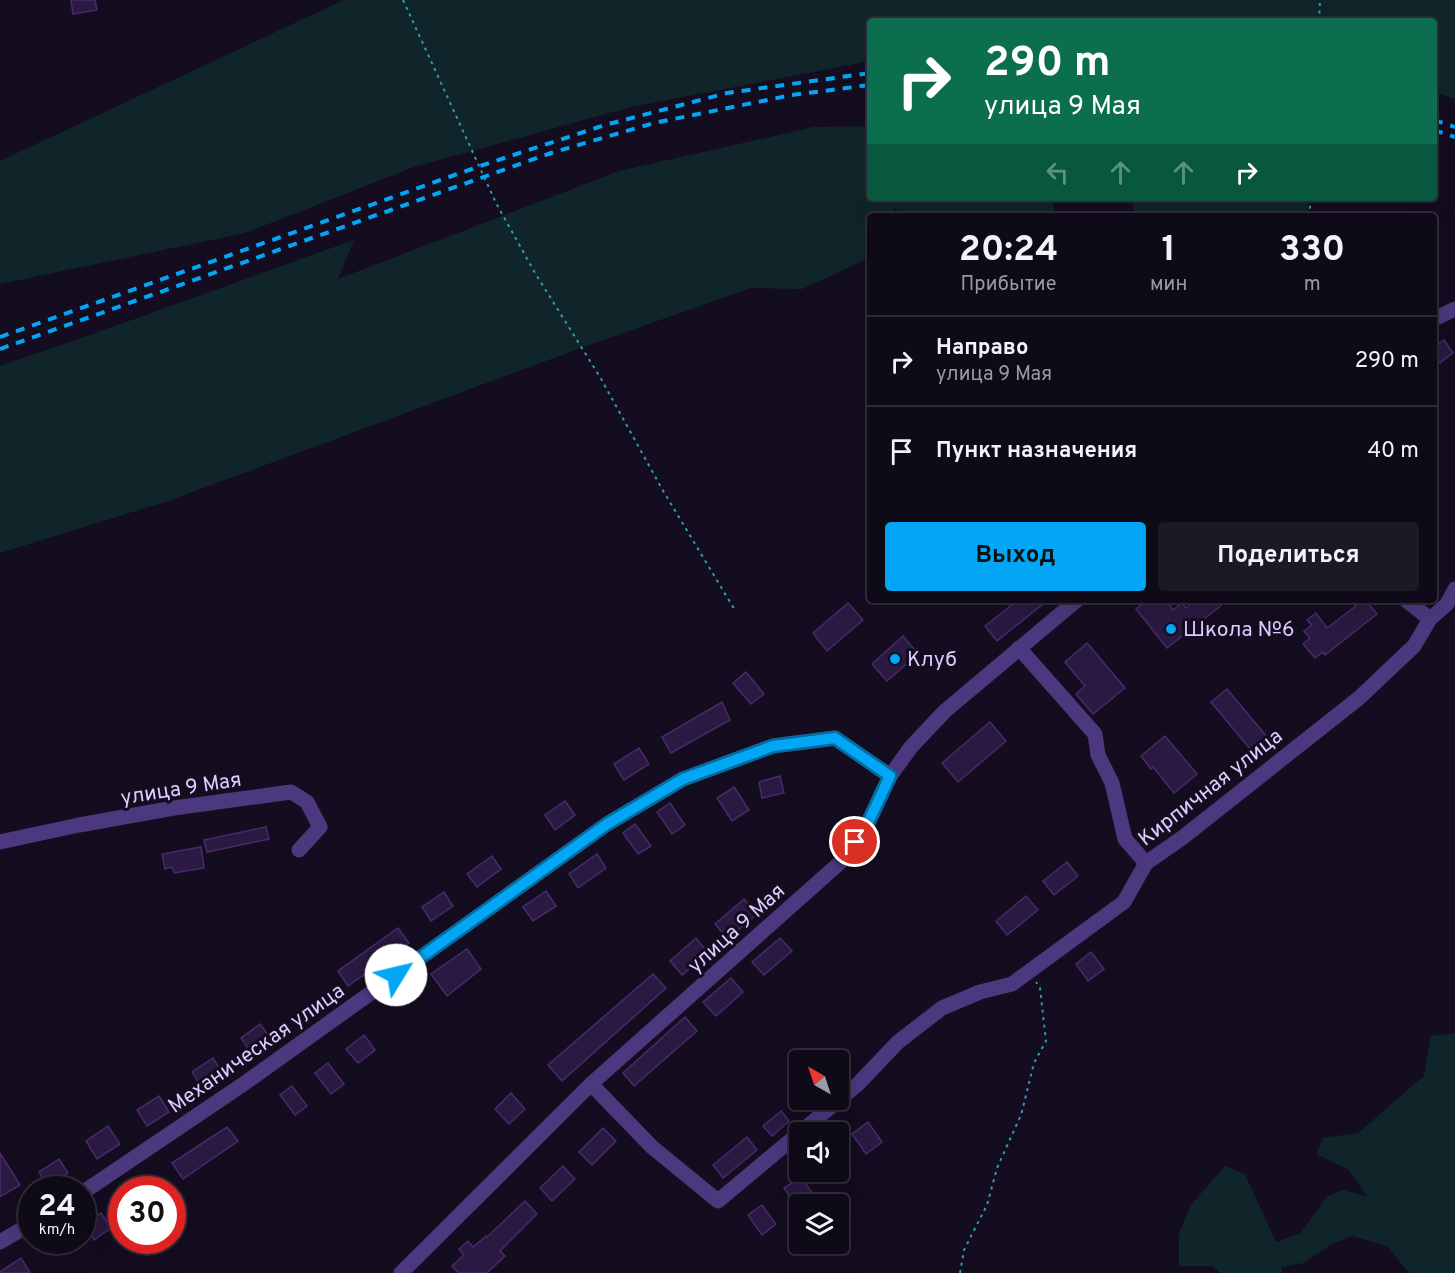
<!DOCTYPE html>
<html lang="ru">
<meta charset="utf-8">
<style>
body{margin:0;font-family:Overpass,sans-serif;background:#1d1825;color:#f1f3f6;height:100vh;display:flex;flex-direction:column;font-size:22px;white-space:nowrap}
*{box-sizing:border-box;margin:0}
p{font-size:20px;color:#9b9aa2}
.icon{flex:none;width:33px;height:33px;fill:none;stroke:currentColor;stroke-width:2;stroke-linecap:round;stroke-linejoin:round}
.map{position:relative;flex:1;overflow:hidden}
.side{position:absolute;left:867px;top:213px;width:570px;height:390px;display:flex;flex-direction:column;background:#0f0a18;border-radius:6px;box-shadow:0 6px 24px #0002,0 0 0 2px #2f2b37}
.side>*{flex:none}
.hud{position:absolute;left:867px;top:18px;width:570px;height:183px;border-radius:6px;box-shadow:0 6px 24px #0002,0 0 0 2px #2f2b37;background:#0b6e4f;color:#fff;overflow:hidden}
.needle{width:39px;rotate:321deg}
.buttons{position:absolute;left:789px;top:1050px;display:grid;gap:12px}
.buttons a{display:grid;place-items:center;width:60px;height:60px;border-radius:6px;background:#0f0a18;box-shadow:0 6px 24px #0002,0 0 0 2px #2f2b37;font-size:30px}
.speed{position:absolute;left:18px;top:1176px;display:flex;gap:12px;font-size:30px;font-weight:700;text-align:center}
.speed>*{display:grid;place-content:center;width:78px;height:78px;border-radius:50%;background:#0f0a18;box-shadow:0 6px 24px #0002,0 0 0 2px #2f2b37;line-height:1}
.speed small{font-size:15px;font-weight:400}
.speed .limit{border:9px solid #d22;background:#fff;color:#111}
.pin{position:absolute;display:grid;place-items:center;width:51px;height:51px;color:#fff;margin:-26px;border:3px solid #fff;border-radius:50%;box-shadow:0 2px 6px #0007}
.me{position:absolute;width:66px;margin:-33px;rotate:54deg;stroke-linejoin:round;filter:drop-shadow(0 0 4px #0008)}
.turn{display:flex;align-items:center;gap:21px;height:126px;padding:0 18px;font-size:27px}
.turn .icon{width:78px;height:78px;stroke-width:2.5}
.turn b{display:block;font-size:42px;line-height:51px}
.lanes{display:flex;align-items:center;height:57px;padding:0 18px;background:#0003;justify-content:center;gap:30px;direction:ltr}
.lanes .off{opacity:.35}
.eta{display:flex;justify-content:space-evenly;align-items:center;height:102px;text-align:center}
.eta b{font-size:36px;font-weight:700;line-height:42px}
.cta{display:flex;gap:12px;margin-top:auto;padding:12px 18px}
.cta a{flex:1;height:69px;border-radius:6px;background:#03a6f4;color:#111;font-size:24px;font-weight:700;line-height:69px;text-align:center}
.cta a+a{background:#1d1825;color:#f1f3f6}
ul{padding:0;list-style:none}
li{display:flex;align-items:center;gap:18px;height:90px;padding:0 18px;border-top:2px solid #2f2b37}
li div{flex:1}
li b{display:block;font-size:22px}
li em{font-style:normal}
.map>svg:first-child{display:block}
.green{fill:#10252a}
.building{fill:#2a1940;stroke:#472b6c;stroke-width:1.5}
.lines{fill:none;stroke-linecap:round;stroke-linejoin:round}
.path{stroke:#2f9bb0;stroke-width:2;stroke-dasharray:3 4.5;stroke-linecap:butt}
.minor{stroke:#4b387e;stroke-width:15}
.rail{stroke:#03a6f4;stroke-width:4;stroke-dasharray:9 8;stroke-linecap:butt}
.route-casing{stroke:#026c9f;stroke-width:15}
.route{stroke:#03a6f4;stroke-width:10}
.poi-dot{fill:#03a6f4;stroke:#140d20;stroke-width:2}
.labels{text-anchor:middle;stroke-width:6;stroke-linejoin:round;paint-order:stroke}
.poi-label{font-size:21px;fill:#ddccfe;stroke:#140d20;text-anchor:start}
.street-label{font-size:21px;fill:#ddccfe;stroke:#140d20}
</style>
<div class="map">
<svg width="1455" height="1273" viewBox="0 0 1455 1273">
<rect width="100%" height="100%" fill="#140d20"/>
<g class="green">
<path d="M344 0H1455V99L1434 92V21H870V61L631 107 414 167 245 233 0 284V161Z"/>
<path d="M870 126V198H1052L1055 216H906L894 208 893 216H870V258L802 289 751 288 589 345 168 501 0 553V366C119 326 236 282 354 240L338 279 619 171 814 127Z"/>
<path d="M1132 198H1308L1309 216H1134Z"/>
<path d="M1455 1033V1273H1409L1388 1247 1353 1236 1332 1244 1304 1263 1281 1267 1282 1273H1220L1213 1266H1179V1233L1190 1206 1225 1166 1245 1174 1276 1242 1301 1233 1326 1197 1343 1190 1367 1197 1349 1170 1316 1154 1323 1138 1358 1133 1424 1076 1431 1036Z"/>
</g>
<g class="building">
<path d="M71 0H95L97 10 73 14Z"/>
<path d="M1444 340 1453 353 1434 367V347Z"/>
<path d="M1018 600H1048L997 641 985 626Z"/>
<path d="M1147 600H1166L1173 610 1182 603 1186 608 1196 600H1228L1167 648 1136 609Z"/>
<path d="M1351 600H1365L1377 614 1325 655 1323 652 1315 658 1303 644 1310 638 1304 631 1312 625 1307 620 1316 613 1327 628 1356 606Z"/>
<path d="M848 603 863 620 827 651 813 633Z"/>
<path d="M903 636 918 654 887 681 872 664Z"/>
<path d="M1087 643 1125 688 1093 714 1076 694 1085 686 1065 662Z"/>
<path d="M746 672 764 694 751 704 733 683Z"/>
<path d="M1227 689 1267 737 1251 750 1211 702Z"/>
<path d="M722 702 730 720 671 753 662 737Z"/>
<path d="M990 722 1006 741 958 782 942 763Z"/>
<path d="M1165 736 1197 774 1174 793 1153 767 1151 769 1141 756Z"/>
<path d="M639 748 649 764 624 780 614 764Z"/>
<path d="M780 776 784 793 762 798 759 782Z"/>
<path d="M734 787 749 810 732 821 717 798Z"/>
<path d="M565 801 575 815 555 830 545 815Z"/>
<path d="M670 803 685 825 672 834 657 812Z"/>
<path d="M635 824 651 846 638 854 623 833Z"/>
<path d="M266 827 269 839 207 852 204 840Z"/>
<path d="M201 847 204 868 174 873 172 867 165 869 162 854Z"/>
<path d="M597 854 606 868 578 888 569 874Z"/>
<path d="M492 856 501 869 477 887 467 874Z"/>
<path d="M1067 862 1078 876 1054 895 1043 881Z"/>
<path d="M546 891 556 906 533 921 523 907Z"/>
<path d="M444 892 453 906 431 921 422 907Z"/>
<path d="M1026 896 1038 910 1007 935 996 921Z"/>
<path d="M744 899 757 914 728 939 715 924Z"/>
<path d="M398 928 409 943 348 986 338 971Z"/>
<path d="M696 938 708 953 682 975 670 961Z"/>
<path d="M780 938 792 951 764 975 752 962Z"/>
<path d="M467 949 481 969 447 996 431 974Z"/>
<path d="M1091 952 1104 969 1088 981 1076 964Z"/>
<path d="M653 974 666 988 562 1081 548 1065Z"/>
<path d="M731 978 743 992 716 1016 703 1002Z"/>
<path d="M685 1017 697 1031 634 1086 623 1073Z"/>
<path d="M260 1024 271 1039 251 1053 241 1038Z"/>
<path d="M364 1035 375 1050 358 1063 346 1049Z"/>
<path d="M213 1058 220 1070 199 1083 192 1072Z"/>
<path d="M328 1063 344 1084 331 1094 315 1073Z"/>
<path d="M292 1086 307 1106 295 1115 280 1095Z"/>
<path d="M511 1093 525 1109 509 1124 495 1109Z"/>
<path d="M159 1096 169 1112 147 1126 137 1110Z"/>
<path d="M781 1111 789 1121 772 1136 763 1126Z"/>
<path d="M868 1122 882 1142 866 1154 852 1134Z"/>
<path d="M108 1126 120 1144 97 1159 86 1141Z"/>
<path d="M227 1127 238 1141 183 1179 172 1163Z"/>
<path d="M603 1128 616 1141 592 1165 579 1152Z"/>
<path d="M747 1137 757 1150 723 1178 713 1165Z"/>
<path d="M0 1153 20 1185 0 1197Z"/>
<path d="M59 1159 68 1173 47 1186 39 1172Z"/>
<path d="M563 1166 575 1179 552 1201 540 1188Z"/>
<path d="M801 1177 815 1197 804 1204H800L798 1209 784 1188Z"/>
<path d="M525 1201 537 1214 500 1251 505 1256 487 1273H459L452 1266 464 1255 459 1249 468 1241 473 1247 486 1236 487 1237Z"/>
<path d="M762 1205 776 1224 762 1235 748 1215Z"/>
<path d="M101 1213 111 1228 94 1240 84 1225Z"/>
<path d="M21 1258 30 1273H0V1272Z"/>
</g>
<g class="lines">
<g class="path">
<path d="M403 0 496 203 535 273 600 377 662 489 736 612"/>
<path d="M1319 21 1320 0"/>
<path d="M1308 216 1312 198"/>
<path d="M960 1273 964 1250 987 1205 997 1168 1021 1115 1034 1063 1046 1041 1040 988 1036 982"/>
</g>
<g class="minor">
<path d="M1434 319 1455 309"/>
<path d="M1406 600 1430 619"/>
<path d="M1019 648 1095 734 1098 755 1112 783 1125 839 1146 863"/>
<path d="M0 842 79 825 174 808 291 792 307 802 320 827 299 850"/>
<path d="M591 1084 652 1147 718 1201 858 1084 898 1042 942 1008 980 992 1012 984 1124 902 1146 863 1182 838 1359 698 1414 646 1430 619 1447 604 1455 589"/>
<path d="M82 1193 242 1085 607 824 683 779 773 746 835 738 890 776"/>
<path d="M0 1242 32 1223"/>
<path d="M401 1273 591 1084 844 859 867 825 890 776 911 747 945 711 1077 600"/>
</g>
<g class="rail">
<path d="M1434 120 1455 127"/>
<path d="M1434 130 1455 137"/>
<path d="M0 337 480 166 605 125 727 93 870 73"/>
<path d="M0 349 551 153 654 123 792 95 870 85"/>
</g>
</g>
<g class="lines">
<defs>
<path id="route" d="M396 975 607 824 683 779 773 746 835 738 890 776 867 825 855 842"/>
</defs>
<use href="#route" class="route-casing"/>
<use href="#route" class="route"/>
</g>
<g class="poi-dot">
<circle cx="1171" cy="629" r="6"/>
<circle cx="895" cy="659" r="6"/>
</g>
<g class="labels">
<g class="poi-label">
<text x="1183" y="636">Школа №6</text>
<text x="907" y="666">Клуб</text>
</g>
<g class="street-label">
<text transform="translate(1210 787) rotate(-38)" y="7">Кирпичная улица</text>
<text transform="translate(181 788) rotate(-9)" y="7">улица 9 Мая</text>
<text transform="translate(736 928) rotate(-42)" y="7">улица 9 Мая</text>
<text transform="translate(256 1048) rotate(-35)" y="7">Механическая улица</text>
</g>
</g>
</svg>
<div class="buttons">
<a><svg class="needle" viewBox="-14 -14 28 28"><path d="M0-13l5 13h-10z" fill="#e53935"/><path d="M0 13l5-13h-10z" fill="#9b9aa2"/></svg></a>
<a><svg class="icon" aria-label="sound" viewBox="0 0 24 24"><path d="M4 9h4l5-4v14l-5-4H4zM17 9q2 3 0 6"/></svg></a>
<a><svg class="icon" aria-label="layers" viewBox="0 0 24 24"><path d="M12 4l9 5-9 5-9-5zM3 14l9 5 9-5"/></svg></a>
</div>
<div class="speed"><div>24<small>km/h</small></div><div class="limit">30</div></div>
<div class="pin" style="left:855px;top:842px;background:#d93025"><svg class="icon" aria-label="arrive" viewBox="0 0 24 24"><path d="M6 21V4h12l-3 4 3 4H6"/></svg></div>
<svg class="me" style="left:396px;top:975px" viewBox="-20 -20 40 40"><circle r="19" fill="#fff"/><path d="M0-13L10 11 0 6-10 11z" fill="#03a6f4"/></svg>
<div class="hud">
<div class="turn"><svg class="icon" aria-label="right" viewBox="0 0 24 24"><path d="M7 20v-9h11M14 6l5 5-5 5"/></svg><div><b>290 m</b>улица 9 Мая</div></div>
<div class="lanes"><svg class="icon off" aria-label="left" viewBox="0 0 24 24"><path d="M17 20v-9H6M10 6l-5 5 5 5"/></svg><svg class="icon off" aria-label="ahead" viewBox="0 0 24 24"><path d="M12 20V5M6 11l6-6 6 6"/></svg><svg class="icon off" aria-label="ahead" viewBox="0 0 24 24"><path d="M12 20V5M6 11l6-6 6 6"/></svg><svg class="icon" aria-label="right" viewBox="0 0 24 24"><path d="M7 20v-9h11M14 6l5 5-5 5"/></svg></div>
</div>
<section class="side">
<div class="eta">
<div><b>20:24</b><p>Прибытие</p></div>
<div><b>1</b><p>мин</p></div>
<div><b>330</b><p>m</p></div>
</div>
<ul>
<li><svg class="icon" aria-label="right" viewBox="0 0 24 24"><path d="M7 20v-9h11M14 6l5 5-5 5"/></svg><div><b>Направо</b><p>улица 9 Мая</p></div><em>290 m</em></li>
<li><svg class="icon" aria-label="arrive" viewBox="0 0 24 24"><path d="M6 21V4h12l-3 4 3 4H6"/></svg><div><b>Пункт назначения</b></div><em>40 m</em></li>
</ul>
<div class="cta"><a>Выход</a><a>Поделиться</a></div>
</section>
</div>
